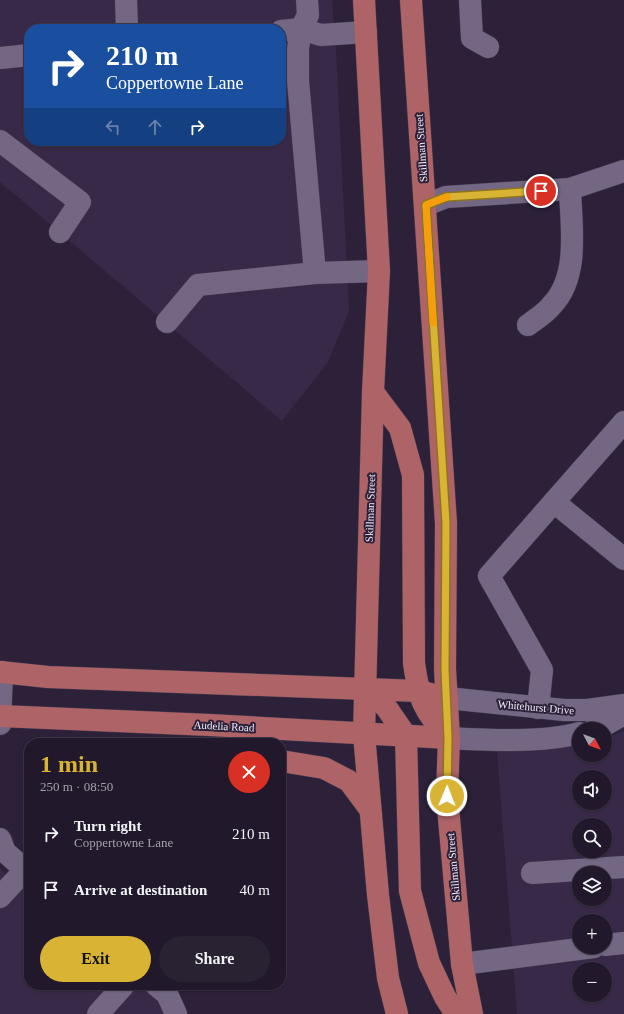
<!DOCTYPE html>
<meta charset="utf-8">
<style>
body{margin:0;font-family:Georgia,serif;background:#292233;color:#f1f3f6;height:100vh;display:flex;flex-direction:column;font-size:15px;white-space:nowrap}
*{box-sizing:border-box;margin:0}
p{font-size:13px;color:#a2a0a9}
.icon{flex:none;width:22px;height:22px;fill:none;stroke:currentColor;stroke-width:2;stroke-linecap:round;stroke-linejoin:round}
.map{position:relative;flex:1;overflow:hidden}
.sheet{position:absolute;left:24px;top:738px;width:262px;height:252px;display:flex;flex-direction:column;background:#21192b;border-radius:16px;box-shadow:0 1px 3px #0004,0 0 0 1px #3e3847}
.sheet>*{flex:none}
.hud{position:absolute;left:24px;top:24px;width:262px;height:122px;border-radius:16px;box-shadow:0 1px 3px #0004,0 0 0 1px #3e3847;background:#1a4fa0;color:#fff;overflow:hidden}
.needle{width:26px;rotate:131deg}
.buttons{position:absolute;left:572px;top:722px;display:grid;gap:8px}
.buttons a{display:grid;place-items:center;width:40px;height:40px;border-radius:50%;background:#21192b;box-shadow:0 1px 3px #0004,0 0 0 1px #3e3847;font-size:20px}
.pin{position:absolute;display:grid;place-items:center;width:34px;height:34px;color:#fff;margin:-17px;border:2px solid #fff;border-radius:50%;box-shadow:0 1px 4px #0007}
.me{position:absolute;width:44px;margin:-22px;rotate:1deg;stroke-linejoin:round;filter:drop-shadow(0 0 3px #0008)}
.turn{display:flex;align-items:center;gap:14px;height:84px;padding:0 16px;font-size:18px}
.turn .icon{width:52px;height:52px;stroke-width:2.5}
.turn b{display:block;font-size:28px;line-height:34px}
.lanes{display:flex;align-items:center;height:38px;padding:0 16px;background:#0003;justify-content:center;gap:20px;direction:ltr}
.lanes .off{opacity:.35}
.round{display:grid;place-items:center;flex:none;width:42px;height:42px;border-radius:21px;background:#292233}
.overview{display:flex;align-items:center;justify-content:space-between;height:68px;padding:0 16px}
h1{font-size:24px;font-weight:700;line-height:30px;color:#d9b334}
.primary-button{display:flex;gap:8px;margin-top:auto;padding:8px 16px}
.primary-button a{flex:1;height:46px;border-radius:24px;background:#d9b334;color:#111;font-size:16px;font-weight:700;line-height:46px;text-align:center}
.primary-button a+a{background:#292233;color:#f1f3f6}
ul{padding:0;list-style:none}
li{display:flex;align-items:center;gap:12px;height:56px;padding:0 16px}
li div{flex:1}
li b{display:block;font-size:15px}
li em{font-style:normal}
.map>svg:first-child{display:block}
.built{fill:#372947;fill-rule:evenodd}
.lines{fill:none;stroke-linecap:round;stroke-linejoin:round}
.minor-casing{stroke:#453c4f;stroke-width:23}
.major-casing{stroke:#453c4f;stroke-width:23}
.minor{stroke:#736783;stroke-width:22}
.major{stroke:#ae6367;stroke-width:22}
.route-casing{stroke:#8d7422;stroke-width:10}
.route{stroke:#d9b334;stroke-width:7}
.slow{stroke:#f59e0b;stroke-width:7}
.labels{text-anchor:middle;stroke-width:4;stroke-linejoin:round;paint-order:stroke}
.street-label{font-size:11px;fill:#f2ebfb;stroke:#2c2139}
</style>
<div class="map">
<svg width="624" height="1014" viewBox="0 0 624 1014">
<rect width="100%" height="100%" fill="#2c2139"/>
<g class="built">
<path d="M0 0H332L336 49 349 312 328 362 282 421 0 182ZM29 29H281V141H29Z"/>
<path d="M624 731V1014H517L496 739 579 742V755H605V738ZM579 777H605V803H579ZM579 825H605V851H579ZM579 873H605V899H579ZM579 921H605V947H579ZM579 969H605V995H579Z"/>
<path d="M0 869 29 892V985H147L184 1014H0Z"/>
</g>
<g class="lines">
<defs>
<g id="minor">
<path d="M126 0 127 29"/>
<path d="M307 0 308 15 301 29 298 49V81L315 273"/>
<path d="M470 0 472 38 488 47"/>
<path d="M281 31 301 29 321 35 366 32"/>
<path d="M0 58 29 55"/>
<path d="M0 141 80 202 60 232"/>
<path d="M426 205 446 197 570 189 624 171"/>
<path d="M167 322 198 285 315 273 379 271"/>
<path d="M528 325C536 319 546 313 552 305 580 276 571 225 570 189"/>
<path d="M554 502 624 559"/>
<path d="M447 698 564 710H588L624 705"/>
<path d="M538 708 542 670 489 576 624 422"/>
<path d="M0 724 2 672"/>
<path d="M594 729 603 726 624 714"/>
<path d="M449 738C485 740 544 743 579 733"/>
<path d="M0 839 5 852 29 873"/>
<path d="M532 873 624 867"/>
<path d="M0 897 25 870"/>
<path d="M605 945 624 943"/>
<path d="M462 964 594 947"/>
<path d="M156 985 167 994 176 1014"/>
<path d="M98 1014 124 985"/>
</g>
<g id="major">
<path d="M364 0 379 271 373 392 364 734 378 895 388 978 397 1014"/>
<path d="M411 0 446 523 445 669 449 738 447 796 462 964 472 1014"/>
<path d="M373 392 400 428 413 475 414 663C419 699 423 711 449 738"/>
<path d="M0 672 48 677 418 691 447 698"/>
<path d="M365 689 386 707 406 736 410 891 429 963 445 997 456 1014"/>
<path d="M0 716 210 725 449 738"/>
<path d="M281 761 324 768 349 781 369 808"/>
</g>
</defs>
<use href="#minor" class="minor-casing"/>
<use href="#major" class="major-casing"/>
<use href="#minor" class="minor"/>
<use href="#major" class="major"/>
</g>
<g class="lines">
<defs>
<path id="route" d="M447 796 448 738 445 669 446 523 426 205 446 197 541 191"/>
</defs>
<use href="#route" class="route-casing"/>
<use href="#route" class="route"/>
<path class="slow" d="M433 323 426 205 447 197"/>
</g>
<g class="labels">
<g class="street-label">
<text transform="translate(421 148) rotate(-94)" y="4">Skillman Street</text>
<text transform="translate(370 508) rotate(-88)" y="4">Skillman Street</text>
<text transform="translate(536 707) rotate(5)" y="4">Whitehurst Drive</text>
<text transform="translate(224 726) rotate(3)" y="4">Audelia Road</text>
<text transform="translate(453 867) rotate(-95)" y="4">Skillman Street</text>
</g>
</g>
</svg>
<div class="buttons">
<a><svg class="needle" viewBox="-14 -14 28 28"><path d="M0-13l5 13h-10z" fill="#e53935"/><path d="M0 13l5-13h-10z" fill="#a2a0a9"/></svg></a>
<a><svg class="icon" aria-label="sound" viewBox="0 0 24 24"><path d="M4 9h4l5-4v14l-5-4H4zM17 9q2 3 0 6"/></svg></a>
<a><svg class="icon" aria-label="search" viewBox="0 0 24 24"><circle cx="10" cy="10" r="6"/><path d="M15 15l6 6"/></svg></a>
<a><svg class="icon" aria-label="layers" viewBox="0 0 24 24"><path d="M12 4l9 5-9 5-9-5zM3 14l9 5 9-5"/></svg></a>
<a>+</a>
<a>−</a>
</div>
<div class="pin" style="left:541px;top:191px;background:#d93025"><svg class="icon" aria-label="arrive" viewBox="0 0 24 24"><path d="M6 21V4h12l-3 4 3 4H6"/></svg></div>
<svg class="me" style="left:447px;top:796px" viewBox="-20 -20 40 40"><circle r="17" fill="#d9b334" stroke="#fff" stroke-width="3"/><path d="M0-11L8 9 0 5-8 9z" fill="#fff"/></svg>
<div class="hud">
<div class="turn"><svg class="icon" aria-label="right" viewBox="0 0 24 24"><path d="M7 20v-9h11M14 6l5 5-5 5"/></svg><div><b>210 m</b>Coppertowne Lane</div></div>
<div class="lanes"><svg class="icon off" aria-label="left" viewBox="0 0 24 24"><path d="M17 20v-9H6M10 6l-5 5 5 5"/></svg><svg class="icon off" aria-label="ahead" viewBox="0 0 24 24"><path d="M12 20V5M6 11l6-6 6 6"/></svg><svg class="icon" aria-label="right" viewBox="0 0 24 24"><path d="M7 20v-9h11M14 6l5 5-5 5"/></svg></div>
</div>
<section class="sheet">
<div class="overview"><div><h1>1 min</h1><p>250 m · 08:50</p></div><a class="round" style="background:#d93025;color:#fff"><svg class="icon" aria-label="close" viewBox="0 0 24 24"><path d="M6 6l12 12M18 6L6 18"/></svg></a></div>
<ul>
<li><svg class="icon" aria-label="right" viewBox="0 0 24 24"><path d="M7 20v-9h11M14 6l5 5-5 5"/></svg><div><b>Turn right</b><p>Coppertowne Lane</p></div><em>210 m</em></li>
<li><svg class="icon" aria-label="arrive" viewBox="0 0 24 24"><path d="M6 21V4h12l-3 4 3 4H6"/></svg><div><b>Arrive at destination</b></div><em>40 m</em></li>
</ul>
<div class="primary-button"><a>Exit</a><a>Share</a></div>
</section>
</div>
